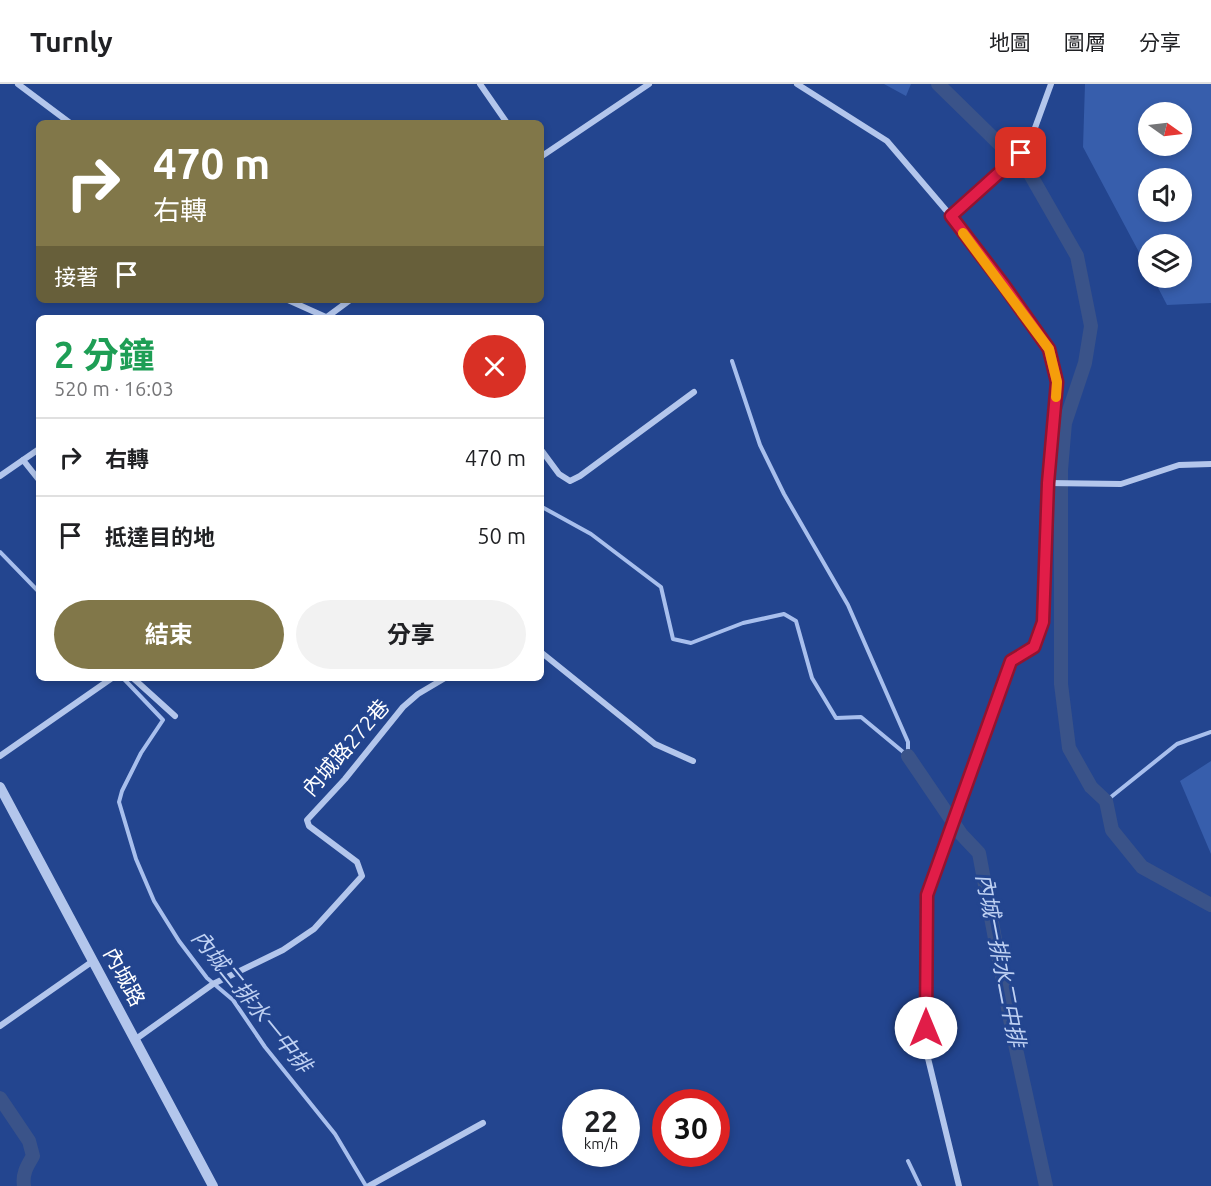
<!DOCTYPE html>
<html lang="zh-TW">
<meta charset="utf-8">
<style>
body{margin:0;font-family:Ubuntu,"Noto Sans TC",sans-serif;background:#f2f2f2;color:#202124;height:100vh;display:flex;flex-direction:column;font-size:22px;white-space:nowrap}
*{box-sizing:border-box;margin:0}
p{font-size:20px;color:#757577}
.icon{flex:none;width:33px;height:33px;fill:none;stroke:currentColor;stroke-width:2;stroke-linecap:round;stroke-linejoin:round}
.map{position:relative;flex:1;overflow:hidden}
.sheet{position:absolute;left:36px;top:231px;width:508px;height:366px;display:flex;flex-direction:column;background:#fff;border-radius:9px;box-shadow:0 3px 9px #0003}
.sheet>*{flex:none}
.hud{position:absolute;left:36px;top:36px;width:508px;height:183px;border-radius:9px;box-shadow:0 3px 9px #0003;background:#817749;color:#fff;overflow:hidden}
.needle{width:39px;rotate:104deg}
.controls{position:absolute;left:1138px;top:18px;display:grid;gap:12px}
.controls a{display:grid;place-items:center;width:54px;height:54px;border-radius:50%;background:#fff;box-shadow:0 3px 9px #0003;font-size:30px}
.speed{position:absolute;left:562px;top:1005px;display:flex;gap:12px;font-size:30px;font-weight:700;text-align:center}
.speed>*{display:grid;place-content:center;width:78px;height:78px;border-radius:50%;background:#fff;box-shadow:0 3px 9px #0003;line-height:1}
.speed small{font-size:15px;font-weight:400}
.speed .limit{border:9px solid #d22;background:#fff;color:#111}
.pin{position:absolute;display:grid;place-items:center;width:51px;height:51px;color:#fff;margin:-26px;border-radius:12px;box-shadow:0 3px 9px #0006}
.me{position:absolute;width:66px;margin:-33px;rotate:0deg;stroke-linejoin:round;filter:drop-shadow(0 0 4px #0008)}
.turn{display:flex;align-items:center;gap:21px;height:126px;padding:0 18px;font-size:27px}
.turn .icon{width:78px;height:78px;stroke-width:2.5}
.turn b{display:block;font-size:42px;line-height:51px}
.then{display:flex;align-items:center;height:57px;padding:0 18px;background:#0003;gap:12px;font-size:22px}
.round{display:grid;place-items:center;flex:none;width:63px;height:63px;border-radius:32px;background:#f2f2f2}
.summary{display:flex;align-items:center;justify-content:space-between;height:102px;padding:0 18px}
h1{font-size:36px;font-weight:700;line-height:45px;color:#1e9e55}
.primary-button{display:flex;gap:12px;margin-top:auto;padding:12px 18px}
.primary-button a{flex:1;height:69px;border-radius:36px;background:#817749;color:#fff;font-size:24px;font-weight:700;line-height:69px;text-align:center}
.primary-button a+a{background:#f2f2f2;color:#202124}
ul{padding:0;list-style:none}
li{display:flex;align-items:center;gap:18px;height:78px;padding:0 18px;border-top:2px solid #e0e0e0}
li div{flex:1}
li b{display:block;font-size:22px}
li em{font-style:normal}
header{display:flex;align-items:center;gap:36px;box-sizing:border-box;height:84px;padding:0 30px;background:#fff;border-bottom:2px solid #e0e0e0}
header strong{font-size:28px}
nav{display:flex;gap:33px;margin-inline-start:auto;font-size:21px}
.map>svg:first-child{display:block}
.green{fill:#375eac;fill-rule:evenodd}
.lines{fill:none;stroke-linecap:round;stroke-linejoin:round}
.stream{stroke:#a8bfed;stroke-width:4}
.canal{stroke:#3a5389;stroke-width:14}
.minor{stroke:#b3c6ec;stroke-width:6}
.tertiary{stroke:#b3c6ec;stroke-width:10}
.route-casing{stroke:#92132f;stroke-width:15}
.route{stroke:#e11d48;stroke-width:10}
.slow{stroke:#f59e0b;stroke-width:10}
.labels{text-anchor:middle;stroke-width:6;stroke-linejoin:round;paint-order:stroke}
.street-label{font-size:21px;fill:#fff;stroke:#23458f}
.water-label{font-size:22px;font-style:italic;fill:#bfd1f3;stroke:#23458f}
</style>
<header>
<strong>Turnly</strong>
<nav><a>地圖</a><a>圖層</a><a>分享</a></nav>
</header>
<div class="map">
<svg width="1211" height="1102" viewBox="0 0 1211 1102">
<rect width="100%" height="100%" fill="#23458f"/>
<g class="green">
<path d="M884 0H911L906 12Z"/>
<path d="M1085 0H1211V219L1167 221 1153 194H1182V160H1149V187L1083 63ZM1149 28H1182V62H1149ZM1149 94H1182V128H1149Z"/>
<path d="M1211 677V770L1180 697Z"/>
</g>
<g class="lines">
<g class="stream">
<path d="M732 277 760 361 784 410 848 521 908 658V672"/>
<path d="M542 423 591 450 661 503 673 555 691 559 743 539 784 530 796 537 812 594 836 634 861 633 908 672"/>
<path d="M0 468 39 508"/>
<path d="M123 594 163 636 141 669 122 707 119 718 136 775 154 817 179 857 207 894 233 916 265 963 335 1050 366 1102"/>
<path d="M1106 717 1177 660 1211 648"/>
<path d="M908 1077 920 1102"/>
</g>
<g class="canal">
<path d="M938 0 1030 90 1077 172 1091 242 1085 279 1065 339 1061 386V600L1069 664 1091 703 1106 717 1112 746 1142 783 1211 821"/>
<path d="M908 672 961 750 979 769 1013 951 1046 1102"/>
<path d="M0 1014 29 1057 33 1072C27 1082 22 1090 24 1102"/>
</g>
<g class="minor">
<path d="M18 0 70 39"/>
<path d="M480 0 507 39"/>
<path d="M797 0 887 57 951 132 1003 200 1049 265 1057 299 1048 399 1043 538 1034 563 1011 577 927 811 926 966 959 1102"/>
<path d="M542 72 649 0"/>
<path d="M951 132 1028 63 1051 0"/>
<path d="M288 216 328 234"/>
<path d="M327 233 350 216"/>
<path d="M542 367 559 390 570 397 580 392 694 308"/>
<path d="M23 376 39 396"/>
<path d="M0 392 39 365"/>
<path d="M1048 399 1121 400 1179 381 1211 380"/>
<path d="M542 569 655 660 693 677"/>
<path d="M133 594 175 632"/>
<path d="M0 672 112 594"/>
<path d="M0 942 93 877"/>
<path d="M136 955 213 900 283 866 314 845 362 792 357 778 309 742 307 736 345 695 403 623 418 610 445 594"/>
<path d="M369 1102 483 1039"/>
</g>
<path class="tertiary" d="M0 703 213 1102"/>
</g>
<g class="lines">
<defs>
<path id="route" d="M926 944 927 811 1011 577 1034 563 1043 538 1048 399 1057 298 1049 265 1003 200 951 132 1021 69"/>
</defs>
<use href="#route" class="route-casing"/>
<use href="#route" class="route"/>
<path class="slow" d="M963 149 1049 265 1057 298 1056 313"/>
</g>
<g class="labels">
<g class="street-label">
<text transform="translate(346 664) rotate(-49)" y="7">內城路272巷</text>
<text transform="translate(124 893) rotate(62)" y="7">內城路</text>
</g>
<g class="water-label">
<text transform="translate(1001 876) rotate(79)" y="8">內城一排水二中排</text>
<text transform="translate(252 917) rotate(51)" y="8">內城二排水一中排</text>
</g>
</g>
</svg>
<div class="controls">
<a><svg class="needle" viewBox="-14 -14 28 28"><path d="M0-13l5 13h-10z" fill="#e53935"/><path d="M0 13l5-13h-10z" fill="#757577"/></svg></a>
<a><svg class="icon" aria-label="sound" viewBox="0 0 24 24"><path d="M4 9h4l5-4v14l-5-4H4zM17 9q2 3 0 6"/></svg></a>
<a><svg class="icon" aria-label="layers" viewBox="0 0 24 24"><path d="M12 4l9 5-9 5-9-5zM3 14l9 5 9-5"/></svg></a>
</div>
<div class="speed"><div>22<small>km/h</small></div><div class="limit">30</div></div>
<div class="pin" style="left:1021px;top:69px;background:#d93025"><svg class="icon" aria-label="arrive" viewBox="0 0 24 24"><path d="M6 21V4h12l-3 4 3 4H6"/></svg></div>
<svg class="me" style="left:926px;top:944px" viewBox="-20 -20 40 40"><circle r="19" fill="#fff"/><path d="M0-13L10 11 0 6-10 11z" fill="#e11d48"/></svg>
<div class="hud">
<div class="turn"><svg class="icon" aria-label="right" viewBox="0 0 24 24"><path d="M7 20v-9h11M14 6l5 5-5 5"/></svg><div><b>470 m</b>右轉</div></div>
<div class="then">接著<svg class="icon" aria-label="arrive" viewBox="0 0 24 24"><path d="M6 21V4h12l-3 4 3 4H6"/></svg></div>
</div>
<section class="sheet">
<div class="summary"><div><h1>2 分鐘</h1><p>520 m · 16:03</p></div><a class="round" style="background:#d93025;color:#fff"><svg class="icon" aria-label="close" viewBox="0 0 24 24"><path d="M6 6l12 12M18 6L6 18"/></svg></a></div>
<ul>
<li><svg class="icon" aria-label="right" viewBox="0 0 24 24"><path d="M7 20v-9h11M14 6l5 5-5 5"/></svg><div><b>右轉</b></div><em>470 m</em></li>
<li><svg class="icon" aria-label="arrive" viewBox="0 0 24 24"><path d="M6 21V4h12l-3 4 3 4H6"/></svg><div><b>抵達目的地</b></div><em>50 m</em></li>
</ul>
<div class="primary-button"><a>結束</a><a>分享</a></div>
</section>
</div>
